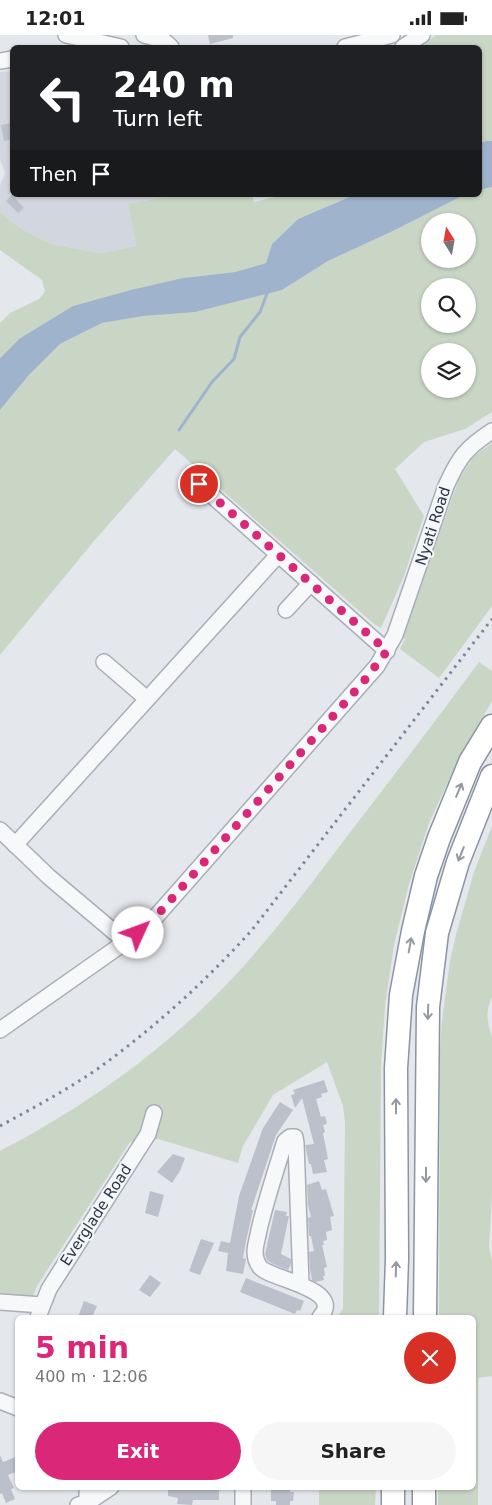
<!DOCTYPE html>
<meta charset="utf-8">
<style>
body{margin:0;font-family:"DejaVu Sans",sans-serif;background:#f6f6f6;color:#222;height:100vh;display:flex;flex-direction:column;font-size:19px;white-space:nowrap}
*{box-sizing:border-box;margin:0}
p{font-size:16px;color:#767676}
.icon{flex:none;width:28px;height:28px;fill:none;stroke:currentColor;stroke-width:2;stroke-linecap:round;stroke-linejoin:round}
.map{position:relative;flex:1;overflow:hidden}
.sheet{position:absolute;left:15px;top:1280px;width:461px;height:175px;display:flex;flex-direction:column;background:#fff;border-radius:8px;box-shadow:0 1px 4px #0004}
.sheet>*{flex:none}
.hud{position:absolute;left:10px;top:10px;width:472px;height:152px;border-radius:8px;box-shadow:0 1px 4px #0004;background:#202124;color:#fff;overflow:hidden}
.needle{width:32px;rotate:349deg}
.fabs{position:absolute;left:421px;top:178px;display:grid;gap:10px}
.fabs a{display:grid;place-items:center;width:55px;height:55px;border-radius:50%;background:#fff;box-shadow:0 1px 4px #0004;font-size:25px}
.pin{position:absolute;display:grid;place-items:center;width:42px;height:42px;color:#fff;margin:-21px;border:2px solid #fff;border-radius:50%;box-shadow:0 1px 5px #0007}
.me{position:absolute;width:55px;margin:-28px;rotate:47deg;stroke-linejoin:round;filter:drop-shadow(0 0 4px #0008)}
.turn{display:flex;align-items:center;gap:18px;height:105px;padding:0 20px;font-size:22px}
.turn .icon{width:65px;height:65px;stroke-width:2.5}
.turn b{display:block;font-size:35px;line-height:42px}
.then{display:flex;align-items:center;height:48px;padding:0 20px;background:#0003;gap:10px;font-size:19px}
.round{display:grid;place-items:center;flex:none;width:52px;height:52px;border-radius:26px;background:#f6f6f6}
.head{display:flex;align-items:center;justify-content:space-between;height:85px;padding:0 20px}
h1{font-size:30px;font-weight:700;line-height:38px;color:#db2777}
.button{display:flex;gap:10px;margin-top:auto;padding:10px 20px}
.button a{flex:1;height:58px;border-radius:30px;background:#db2777;color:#fff;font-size:20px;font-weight:700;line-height:58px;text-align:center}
.button a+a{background:#f6f6f6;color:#222}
.status{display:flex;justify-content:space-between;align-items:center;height:35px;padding:0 25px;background:#fff;direction:ltr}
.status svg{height:14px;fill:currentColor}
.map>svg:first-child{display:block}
.built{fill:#d2d6de}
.green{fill:#c9d6c5;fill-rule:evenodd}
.water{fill:#9fb4cc}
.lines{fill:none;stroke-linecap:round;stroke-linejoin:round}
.stream{stroke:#9fb4cc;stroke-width:3}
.building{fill:#bbc0ca}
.minor-casing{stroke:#a9aeb7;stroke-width:18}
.highway-casing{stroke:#8b94a3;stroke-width:25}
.minor{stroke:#f7f8fa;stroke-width:15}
.highway{stroke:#fff;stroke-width:22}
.rail{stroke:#7d8696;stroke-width:3;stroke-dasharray:2.5 5;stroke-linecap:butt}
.oneway{stroke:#959aa2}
.route{stroke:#db2777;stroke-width:9;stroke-dasharray:0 16.2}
.labels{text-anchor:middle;stroke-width:4;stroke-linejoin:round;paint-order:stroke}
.street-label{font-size:15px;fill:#2b3445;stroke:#f4f6f9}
</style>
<div class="status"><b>12:01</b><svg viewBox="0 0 49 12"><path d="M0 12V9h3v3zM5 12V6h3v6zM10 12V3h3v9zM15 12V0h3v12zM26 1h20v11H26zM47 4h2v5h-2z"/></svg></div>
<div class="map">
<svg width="492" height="1470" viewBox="0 0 492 1470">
<rect width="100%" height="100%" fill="#e4e7ec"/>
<path class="built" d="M12 36V160H174L128 169 136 211 101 218 51 209 20 193 0 177V151L5 138 0 124V37Z"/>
<g class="green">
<path d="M436 0H492V106H486L480 108V12H419Z"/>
<path d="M492 152V377L465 394 424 407 395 434 424 481 404 541 381 593 374 589 175 414 94 506 0 620V375L29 340 60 309 102 288 282 255 328 226 393 196 464 160H480V155ZM430 186H468V224H430ZM430 251H468V289H430ZM430 316H468V354H430Z"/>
<path d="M174 160H252L254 167 283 160H354L298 184 272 209 266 228 235 237 183 243 19 304 0 323V288L10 278 39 264 45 257 42 245 0 215V177L20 193 51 209 101 218 136 211 128 169Z"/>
<path d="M492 408V571L439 643 400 614 405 604 401 602 459 444 473 422Z"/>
<path d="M479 627 492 636V666L456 729 429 788 409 849 394 910 385 971 381 1031 379 1282H337L343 1274 345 1087 343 1071 327 1027 273 1060 243 1111 238 1128 158 1104 130 1107 37 1251 33 1261 0 1258V1116C75 1077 145 1029 206 970 257 921 299 865 342 808 388 748 434 688 479 627Z"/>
<path d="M492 791V962C485 977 487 986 492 1002V1160L489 1212 492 1226V1341L478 1343V1470H438V1453L474 1452V1282H439L440 1017 442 986 450 926 457 896 474 837Z"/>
<path d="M319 1453H376L375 1470H319Z"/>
</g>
<g class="water">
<path d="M486 106H492V152L480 155V108Z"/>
<path d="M354 160H464L393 196 328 226 282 255 195 277 143 281 102 288 60 309 29 340 0 375V323L19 304 73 271 131 255 183 243 235 237 266 228 272 209 298 184Z"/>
</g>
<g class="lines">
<path class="stream" d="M179 395 212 347 234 324 240 302 260 277 268 256"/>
</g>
<g class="building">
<path d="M208 0H233V3L210 9Z"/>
<path d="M12 88V104L4 106 1 90Z"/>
<path d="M12 160 24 173 18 178 6 166Z"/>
<path d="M324 1045 328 1057 321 1059 322 1062 316 1064 321 1082 325 1081 327 1089 323 1090 325 1097 323 1098 328 1124 324 1125 327 1137 313 1139 311 1129H309L305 1110 314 1109 302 1063 295 1073 291 1060 295 1059 293 1055Z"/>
<path d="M280 1067 293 1075 276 1100 251 1175H253L246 1206 243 1223 246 1224 243 1239 226 1236 228 1218 218 1216 221 1206 230 1208 239 1161 263 1093Z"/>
<path d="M173 1119 185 1123 180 1136 172 1148 157 1137Z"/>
<path d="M319 1146 322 1155 326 1154 334 1181 330 1182 332 1195 326 1197 327 1205 323 1206 324 1210H322L327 1232 324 1233 325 1241H323L324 1245 315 1247 312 1245 310 1234 309 1217 314 1216 311 1201H309L308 1183 311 1182 308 1170 307 1150Z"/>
<path d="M150 1156 164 1160 158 1182 145 1178Z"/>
<path d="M275 1175 287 1177 286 1181H289L281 1219 291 1224V1229L288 1235 271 1228 267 1225 265 1219Z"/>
<path d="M201 1204 214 1208 200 1240 189 1236Z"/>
<path d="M150 1240 161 1248 150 1262 139 1255Z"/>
<path d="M246 1243 304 1266 300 1276 297 1275 295 1279 240 1257Z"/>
<path d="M84 1266 97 1271 92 1282H78Z"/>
<path d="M0 1420 3 1427 18 1421V1436L8 1440 14 1453 11 1454 15 1464 6 1468 2 1458 0 1459Z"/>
<path d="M168 1452H219V1465H193L192 1470 177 1469 178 1463 168 1461Z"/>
<path d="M277 1453H290V1457H294L293 1466H290V1470H276V1466H271V1454H277Z"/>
</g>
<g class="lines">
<defs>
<g id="minor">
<path d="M66 0 121 12"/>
<path d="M144 0 163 5 171 12"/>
<path d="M345 12 392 0"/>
<path d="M403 12 422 0"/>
<path d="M0 26 12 24"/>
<path d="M199 449 387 616"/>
<path d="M286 575 311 548"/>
<path d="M104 627 147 664"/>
<path d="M0 795 49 842 126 907"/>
<path d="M15 810 278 520"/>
<path d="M0 995 138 898 153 885 377 631 395 600 446 451C459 422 466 413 492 396"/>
<path d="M301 1249 296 1108 295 1102H290L285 1106C276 1135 266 1165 259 1195 258 1202 255 1210 255 1217 255 1222 257 1228 260 1232 269 1244 346 1254 320 1282"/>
<path d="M0 1267 42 1270"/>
<path d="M38 1282 49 1254 148 1099 154 1078"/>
<path d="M0 1366 18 1373"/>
<path d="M87 1452V1470"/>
<path d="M78 1470 87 1468 111 1452"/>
<path d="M243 1470V1452"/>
</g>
<g id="highway">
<path d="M395 1282 397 1224 396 1033 401 960 413 896 426 841 439 803 470 727 492 691"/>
<path d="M425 1282 428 972 437 898 458 827 492 741"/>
<path d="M393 1470V1452"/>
<path d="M424 1470V1452"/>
</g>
</defs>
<use href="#minor" class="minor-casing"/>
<use href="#highway" class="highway-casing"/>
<use href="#minor" class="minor"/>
<use href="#highway" class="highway"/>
<path class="rail" d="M0 1091C33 1073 65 1056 96 1035 153 994 205 947 252 895L492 584"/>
</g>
<defs><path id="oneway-shaft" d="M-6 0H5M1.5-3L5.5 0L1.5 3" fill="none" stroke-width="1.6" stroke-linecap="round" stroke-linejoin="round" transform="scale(1.25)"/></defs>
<g class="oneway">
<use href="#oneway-shaft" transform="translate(459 755) rotate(-67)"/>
<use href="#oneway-shaft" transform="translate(461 819) rotate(112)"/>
<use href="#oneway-shaft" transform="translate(410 910) rotate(-80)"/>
<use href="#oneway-shaft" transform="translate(428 977) rotate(92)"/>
<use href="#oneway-shaft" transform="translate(396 1071) rotate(-90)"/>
<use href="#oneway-shaft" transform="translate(426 1140) rotate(90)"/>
<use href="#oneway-shaft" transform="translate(396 1234) rotate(-88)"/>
</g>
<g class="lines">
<path class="route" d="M138 898 153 885 364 646 387 616 199 449"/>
</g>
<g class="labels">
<g class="street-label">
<text transform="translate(433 491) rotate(-72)" y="5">Nyati Road</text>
<text transform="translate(96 1180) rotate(-57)" y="5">Everglade Road</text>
</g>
</g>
</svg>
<div class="fabs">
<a><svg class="needle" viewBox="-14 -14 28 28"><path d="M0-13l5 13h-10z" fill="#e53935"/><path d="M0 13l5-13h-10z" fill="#767676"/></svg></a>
<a><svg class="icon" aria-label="search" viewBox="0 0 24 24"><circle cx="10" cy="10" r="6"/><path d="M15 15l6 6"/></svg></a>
<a><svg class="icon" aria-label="layers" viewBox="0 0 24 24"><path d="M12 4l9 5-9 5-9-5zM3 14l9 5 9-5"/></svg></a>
</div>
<div class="pin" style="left:199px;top:449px;background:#d93025"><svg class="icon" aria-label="arrive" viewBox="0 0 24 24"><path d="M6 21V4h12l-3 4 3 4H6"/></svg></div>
<svg class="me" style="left:138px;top:898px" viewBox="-20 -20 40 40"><circle r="19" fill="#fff"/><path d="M0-13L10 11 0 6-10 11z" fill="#db2777"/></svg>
<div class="hud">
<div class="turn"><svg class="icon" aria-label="left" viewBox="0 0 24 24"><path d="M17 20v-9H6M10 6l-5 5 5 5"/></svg><div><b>240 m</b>Turn left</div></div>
<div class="then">Then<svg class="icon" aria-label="arrive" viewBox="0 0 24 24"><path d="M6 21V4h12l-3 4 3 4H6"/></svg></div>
</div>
<section class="sheet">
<div class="head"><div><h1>5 min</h1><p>400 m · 12:06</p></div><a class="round" style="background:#d93025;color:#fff"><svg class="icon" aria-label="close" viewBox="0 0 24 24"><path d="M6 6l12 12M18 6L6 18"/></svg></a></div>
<div class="button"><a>Exit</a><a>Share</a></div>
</section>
</div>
